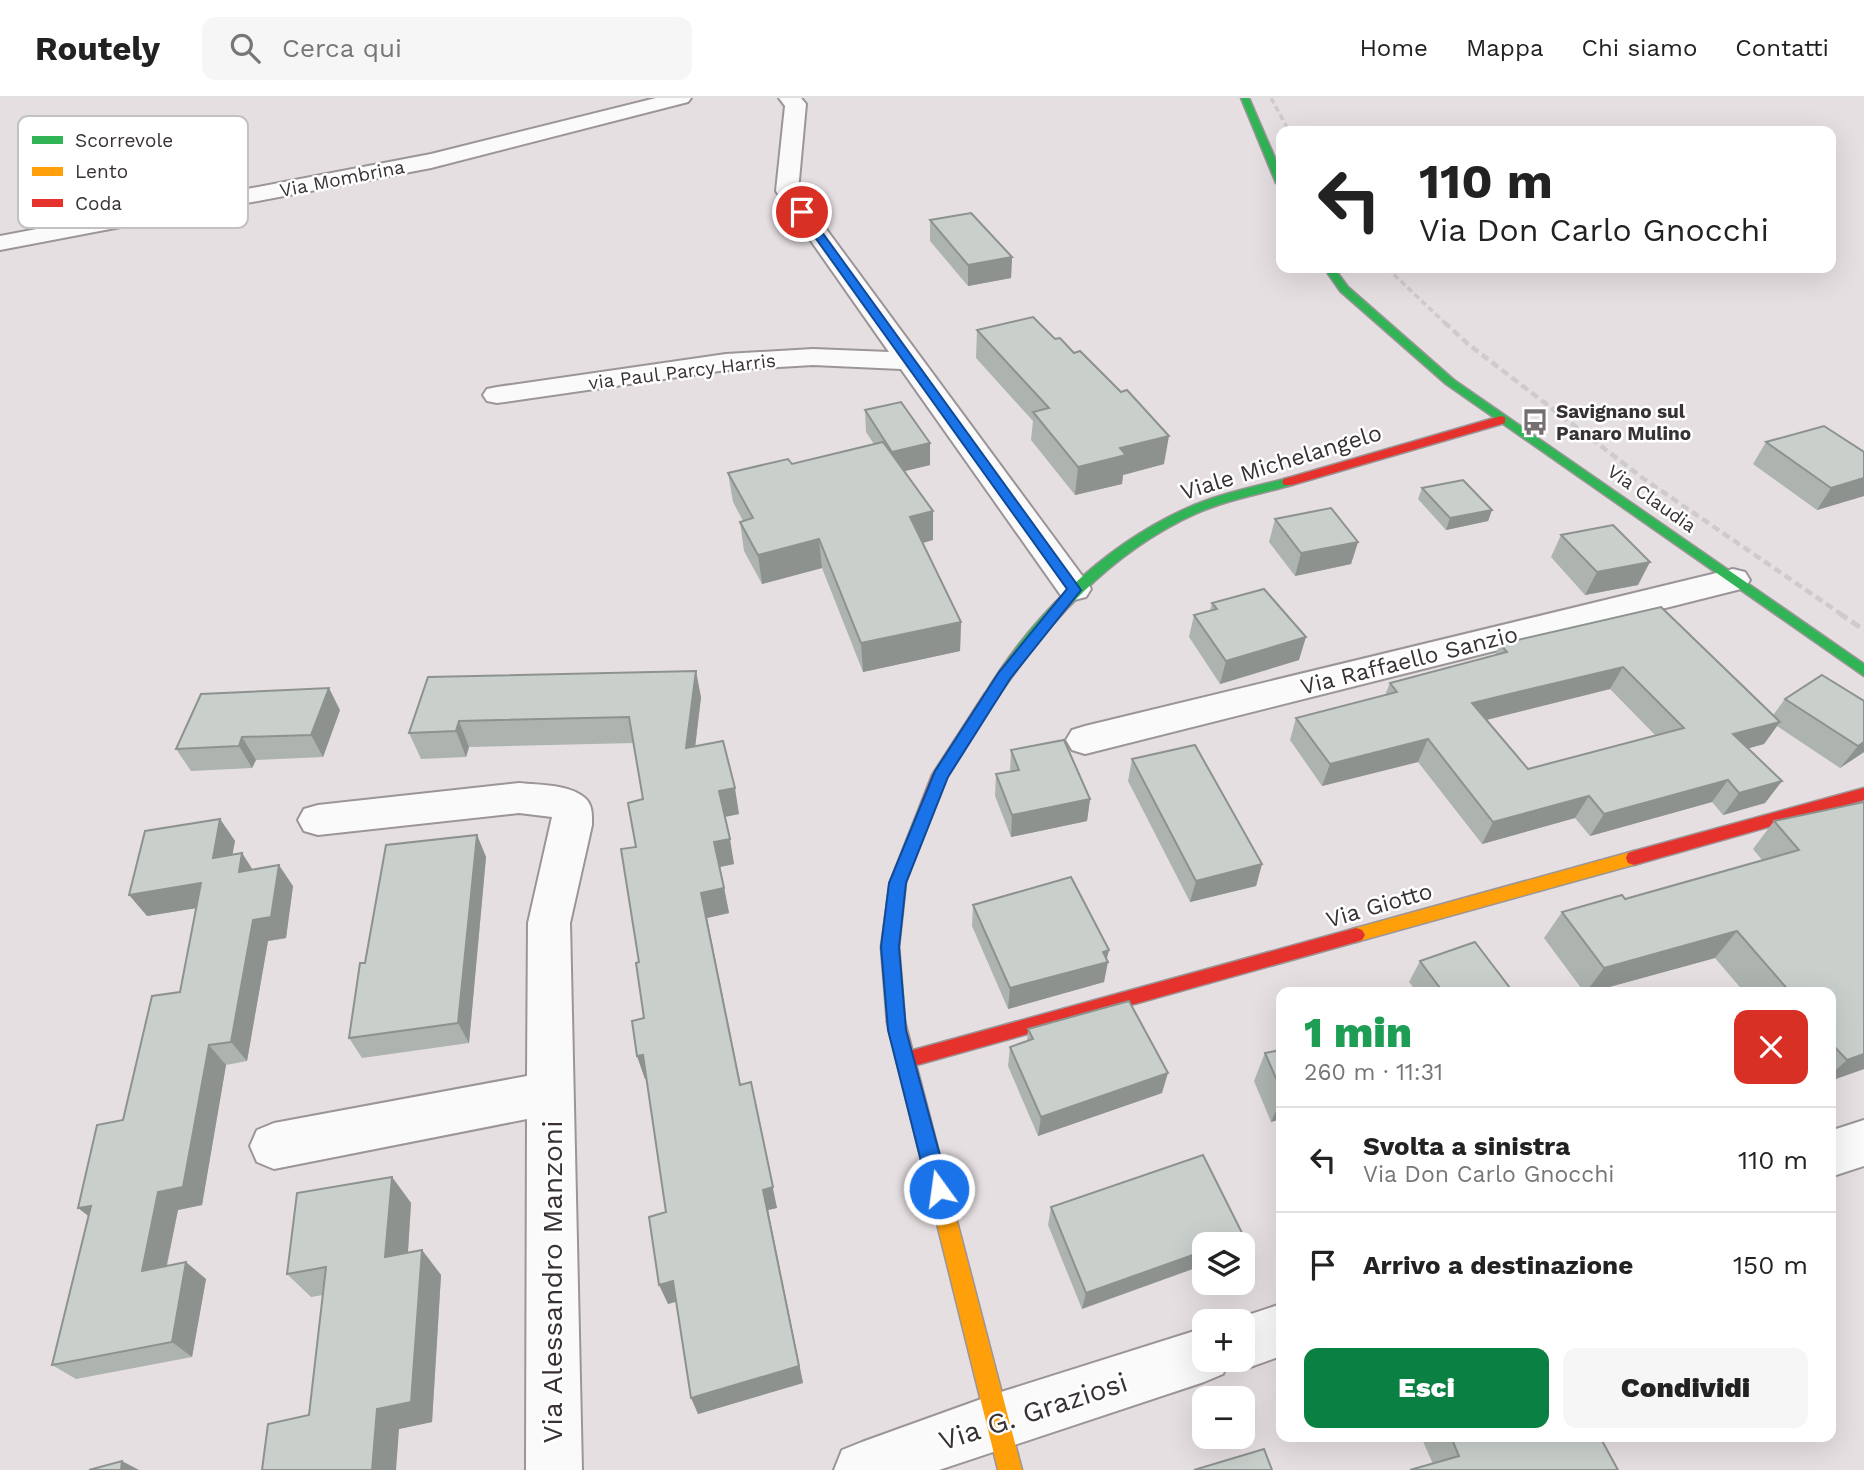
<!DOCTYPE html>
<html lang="it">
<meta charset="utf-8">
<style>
body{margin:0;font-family:"Work Sans",sans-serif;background:#f6f6f6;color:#222;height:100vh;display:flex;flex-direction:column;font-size:26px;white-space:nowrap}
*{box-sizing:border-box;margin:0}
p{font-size:23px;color:#767676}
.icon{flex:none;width:38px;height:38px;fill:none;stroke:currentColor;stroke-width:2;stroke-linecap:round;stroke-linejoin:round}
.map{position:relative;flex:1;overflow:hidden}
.sheet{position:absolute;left:1276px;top:889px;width:560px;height:455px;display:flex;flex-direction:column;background:#fff;border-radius:14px;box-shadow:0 7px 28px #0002}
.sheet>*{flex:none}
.top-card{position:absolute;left:1276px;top:28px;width:560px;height:147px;border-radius:14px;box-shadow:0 7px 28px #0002;background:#fff;color:#222;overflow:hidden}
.controls{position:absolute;left:1192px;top:1134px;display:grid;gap:14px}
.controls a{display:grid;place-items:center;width:63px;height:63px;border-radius:14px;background:#fff;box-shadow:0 7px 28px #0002;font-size:35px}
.pin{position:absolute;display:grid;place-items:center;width:60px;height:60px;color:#fff;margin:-30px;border:4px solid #fff;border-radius:50%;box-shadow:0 2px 7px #0007}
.me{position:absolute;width:77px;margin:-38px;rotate:346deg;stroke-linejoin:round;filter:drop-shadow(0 0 5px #0008)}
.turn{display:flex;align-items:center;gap:24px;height:147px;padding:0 28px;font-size:32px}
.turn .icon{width:91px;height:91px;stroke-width:2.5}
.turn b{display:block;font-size:49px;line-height:60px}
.round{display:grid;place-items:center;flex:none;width:74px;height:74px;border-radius:14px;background:#f6f6f6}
.summary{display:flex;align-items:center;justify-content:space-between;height:119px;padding:0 28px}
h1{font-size:42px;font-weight:800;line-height:52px;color:#1e9e55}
.primary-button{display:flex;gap:14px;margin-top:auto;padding:14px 28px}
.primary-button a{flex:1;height:80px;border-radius:14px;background:#0b8043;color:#fff;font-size:28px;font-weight:800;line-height:80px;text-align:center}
.primary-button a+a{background:#f6f6f6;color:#222}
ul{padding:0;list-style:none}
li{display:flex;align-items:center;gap:21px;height:105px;padding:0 28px;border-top:2px solid #e0e0e0}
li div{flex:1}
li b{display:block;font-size:26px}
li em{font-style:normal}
header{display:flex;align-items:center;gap:42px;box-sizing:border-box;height:98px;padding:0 35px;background:#fff;border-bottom:2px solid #e0e0e0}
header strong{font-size:33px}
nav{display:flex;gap:38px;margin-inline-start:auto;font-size:24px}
.search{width:490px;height:63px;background:#f6f6f6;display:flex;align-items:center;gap:18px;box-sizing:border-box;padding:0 24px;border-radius:14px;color:#767676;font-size:26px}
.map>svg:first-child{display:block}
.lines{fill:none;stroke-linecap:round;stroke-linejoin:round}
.street-casing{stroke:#9b9598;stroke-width:4}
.fast-casing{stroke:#9b9598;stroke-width:3}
.slow-casing{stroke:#9b9598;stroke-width:3}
.jam-casing{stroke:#9b9598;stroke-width:3}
.street{fill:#fbfafb;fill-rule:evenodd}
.fast{fill:#30b455;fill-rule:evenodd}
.slow{fill:#ff9f0a;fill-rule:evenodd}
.jam{fill:#e5322d;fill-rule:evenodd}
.rail-far2{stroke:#cecbcd;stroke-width:3.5;stroke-dasharray:6 3.5;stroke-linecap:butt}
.rail-far1{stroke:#cecbcd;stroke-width:4.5;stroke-dasharray:8 4.5;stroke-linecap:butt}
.rail{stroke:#cecbcd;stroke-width:5;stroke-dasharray:10 5;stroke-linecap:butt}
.wall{fill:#adb3af;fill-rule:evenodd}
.shaded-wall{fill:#8d928f}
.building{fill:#c9d0cc;stroke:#8d928f;stroke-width:2;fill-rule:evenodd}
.route{fill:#1a73e8;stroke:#114b97;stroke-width:2}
.labels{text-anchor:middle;stroke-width:5;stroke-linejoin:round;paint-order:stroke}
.far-street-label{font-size:19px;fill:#383235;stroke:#fff}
.far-poi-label{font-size:19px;font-weight:bold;fill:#383235;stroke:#fff;text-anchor:start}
.street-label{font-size:23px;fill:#383235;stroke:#fff}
.near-street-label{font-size:28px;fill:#383235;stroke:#fff}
.key{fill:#fff;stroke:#c3c2c2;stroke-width:2}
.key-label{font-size:19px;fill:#383235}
</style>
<header>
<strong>Routely</strong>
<div class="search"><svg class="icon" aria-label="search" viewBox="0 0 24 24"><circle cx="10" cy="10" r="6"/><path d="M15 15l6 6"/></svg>Cerca qui</div>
<nav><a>Home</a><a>Mappa</a><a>Chi siamo</a><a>Contatti</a></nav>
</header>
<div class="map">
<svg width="1864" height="1372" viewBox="0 0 1864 1372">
<rect width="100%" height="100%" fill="#e6dfe2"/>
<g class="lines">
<defs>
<g id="street">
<path d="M656 0H691L688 4 431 70 0 152V138L431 56Z"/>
<path d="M779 0H801L806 6 798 93 1086 483 1091 491 1086 499 1074 502 1062 499 901 271 813 267 726 272 497 305 487 303 483 297 487 291 497 289 726 256 813 251 889 254 776 93 785 8Z"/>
<path d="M1733 471 1745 474 1750 482 1745 490 1085 656 1072 652 1066 642 1072 632 1085 628Z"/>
<path d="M519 685C539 687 569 686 585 700 593 707 592 718 592 727L570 825 582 1372H526L527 1021 274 1071 257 1064 250 1048 257 1032 274 1025 527 978 528 825 552 719 519 715 318 737 304 733 298 722 304 711 318 707Z"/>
<path d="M1864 1022V1068L1830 1079V1033Z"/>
<path d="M1281 1206V1258L1242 1272 1227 1265 1223 1276 1204 1284 939 1372H834L842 1352 862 1344 998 1295 1204 1230V1262H1242V1223H1230Z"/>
</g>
<g id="fast">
<path d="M1241 0H1249L1281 74V88L1276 85Z"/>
<path d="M1324 170H1334L1348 189 1454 282 1864 566V578L1446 286 1340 193Z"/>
<path d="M1288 380 1292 381V387C1260 396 1226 402 1195 416 1109 455 1047 525 995 603H985L983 599C1030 520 1100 450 1185 411 1217 396 1254 389 1288 380Z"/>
</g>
<g id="slow">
<path d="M1634 753 1640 755 1642 760 1640 765 1356 844 1350 842 1347 837 1350 832 1356 830Z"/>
<path d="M896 916 902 918 905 924 1022 1372H998L887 924 890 918Z"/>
</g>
<g id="jam">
<path d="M1501 318 1505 319V325L1292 387H1284L1282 384 1284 381Z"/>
<path d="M990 594 997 599 947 678 906 784 899 849 905 924 902 930 896 932 890 930 887 924 881 849 890 784 932 677 985 595Z"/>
<path d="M1864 690V702L1634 767 1628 765 1626 760 1628 755 1634 753Z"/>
<path d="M1356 830 1362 832 1365 837 1362 842 1356 844 906 970 899 968 897 962 899 956 906 954Z"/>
</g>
</defs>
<use href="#street" class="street-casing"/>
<use href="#fast" class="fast-casing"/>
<use href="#slow" class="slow-casing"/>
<use href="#jam" class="jam-casing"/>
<use href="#street" class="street"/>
<use href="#fast" class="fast"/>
<use href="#slow" class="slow"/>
<use href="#jam" class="jam"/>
<g class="rail-far2">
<path d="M1271 0 1289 33"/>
<path d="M1387 170 1446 226"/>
</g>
<path class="rail-far1" d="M1444 224 1468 246 1644 381 1841 516"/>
<path class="rail" d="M1839 515 1864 532"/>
</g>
<g class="wall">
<path d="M930 122 1012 159 1011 180 968 188 930 143Z"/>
<path d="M977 232 1164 366 1123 377 1122 386 1075 397 1031 342 1033 323 976 260Z"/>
<path d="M865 312 930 345V367L904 373 933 442 923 445 961 524 960 553 863 574 822 470 762 486 744 453 740 424 743 423 733 404 728 375 792 366 874 346 866 334Z"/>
<path d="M1766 344 1864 354V398L1817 412 1753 366Z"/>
<path d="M1422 390 1492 412 1488 423 1446 432 1418 401Z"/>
<path d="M1275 421 1358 444 1351 466 1295 478 1269 444Z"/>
<path d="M1561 437 1638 487 1585 497 1551 459Z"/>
<path d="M1212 505 1299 562 1220 586 1189 539 1194 517 1210 513Z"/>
<path d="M1661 509 1773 617 1785 601 1822 577 1864 654 1840 670 1777 628 1764 646 1748 650 1782 683 1765 705 1723 717 1712 704 1590 738 1575 720 1482 746 1418 664 1322 688 1290 642 1296 620 1385 597 1390 585 1495 557 1500 546ZM1610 591 1656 638 1528 671 1486 622Z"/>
<path d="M428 579 701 599 695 648 739 716 725 719 734 766 720 769 729 815 707 820 741 987 777 1110 768 1112 803 1285 698 1316 676 1204 668 1206 666 1114 646 981H645L637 958 644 920 639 864 636 749 643 701 634 645 469 649 466 659 421 661 409 635Z"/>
<path d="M340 612 323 659 256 662 252 670 191 673 176 651Z"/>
<path d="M1011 652 1090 701 1087 723 1011 739 995 698 996 676 1010 674Z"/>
<path d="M1132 661 1262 766 1256 788 1190 804 1128 683Z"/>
<path d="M1864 704V971L1830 983V894H1744L1715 860 1591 894H1584L1544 840 1562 814 1625 801 1762 762 1753 751 1774 723Z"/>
<path d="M220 721 235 743 232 757 242 755 252 771 293 788 286 840 268 843 247 963 226 967 202 1107 178 1112 167 1168 206 1181 192 1259 76 1281 52 1267 123 1022 180 894 196 810 147 818Z"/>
<path d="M477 737 486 759 469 945 362 960 349 940Z"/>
<path d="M973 807 1107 861 1104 884 1008 911 972 828Z"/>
<path d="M1420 863 1513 894H1417L1409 884Z"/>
<path d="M1028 931 1162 995 1038 1038 1008 968 1010 949 1027 943Z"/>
<path d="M1281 952V1021L1271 1024 1254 983 1265 955Z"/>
<path d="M1203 1057 1082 1211 1048 1127 1051 1109Z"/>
<path d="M392 1079 411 1105 408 1155 422 1152 441 1177 432 1324 399 1331 309 1317 323 1197 311 1199 287 1176Z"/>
<path d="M1421 1339H1600L1433 1366Z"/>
</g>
<g class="shaded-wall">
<path d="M1012 159 1011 180 968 188V167Z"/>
<path d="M1169 338 1164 366 1123 377 1122 386 1075 397 1078 369 1120 350Z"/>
<path d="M930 345V367L893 376 892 354Z"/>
<path d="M1864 380V398L1817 412 1831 390Z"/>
<path d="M1492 412 1488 423 1446 432 1450 420Z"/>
<path d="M933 413V442L911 448 910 419Z"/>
<path d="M819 441 822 470 762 486 758 457Z"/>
<path d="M1358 444 1351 466 1295 478 1301 455Z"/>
<path d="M1650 464 1638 487 1585 497 1597 474Z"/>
<path d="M961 524 960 553 863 574 861 545Z"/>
<path d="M1306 539 1299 562 1220 586 1226 563Z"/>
<path d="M1623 569 1610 591 1462 628 1472 605Z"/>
<path d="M696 573 701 599 692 676 686 650Z"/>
<path d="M329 590 340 612 323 659 311 637Z"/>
<path d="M459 623 469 649 466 659 456 633Z"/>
<path d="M1780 624 1764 646 1718 659 1733 636Z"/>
<path d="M242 639 256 662 252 670 239 648Z"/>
<path d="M1428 641 1418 664 1322 688 1330 666Z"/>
<path d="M1864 644V654L1840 670 1858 648Z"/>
<path d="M1728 682 1712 704 1590 738 1604 716Z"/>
<path d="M1782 683 1765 705 1723 717 1739 695Z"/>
<path d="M735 690 739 716 724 719 719 693Z"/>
<path d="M1589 698 1575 720 1482 746 1493 724Z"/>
<path d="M1090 701 1087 723 1011 739 1012 717Z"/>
<path d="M220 721 235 743 228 781 213 760Z"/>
<path d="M477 737 486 759 469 945 458 925Z"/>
<path d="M730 741 734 766 720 769 729 815 707 820 745 1010 701 795 714 744Z"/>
<path d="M242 755 256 777 239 774Z"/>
<path d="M1262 766 1256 788 1190 804 1196 783Z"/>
<path d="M279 767 293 788 288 825 286 840 268 843 247 963 231 944 253 822Z"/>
<path d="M201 785 216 807 147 818 129 797Z"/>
<path d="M1737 833 1715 860 1591 894H1586L1604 870Z"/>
<path d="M1109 852 1106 864H1108L1104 884 1008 911 1010 890Z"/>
<path d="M209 947 226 967 202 1107 178 1112 162 1189 142 1173 158 1094Z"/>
<path d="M1864 956V971L1830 983V977L1847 962Z"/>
<path d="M643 957 651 980 645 981 637 958Z"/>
<path d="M1168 975 1162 995 1038 1038 1041 1019Z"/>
<path d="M751 984 777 1110 768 1112 803 1285 698 1316 691 1300 763 1092Z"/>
<path d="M1281 1001V1021L1271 1024Z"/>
<path d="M392 1079 411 1105 406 1183 385 1159Z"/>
<path d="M91 1108 100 1127 78 1110Z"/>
<path d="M1244 1139 1241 1146H1223Z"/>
<path d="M422 1152 441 1177 432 1324 399 1331 396 1372H372L377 1311Z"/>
<path d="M1204 1153V1167L1082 1211 1086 1195Z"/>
<path d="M186 1164 206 1181 192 1259 172 1244Z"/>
<path d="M673 1183 681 1202 668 1206 659 1187Z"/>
<path d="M122 1363 139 1372H121Z"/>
</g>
<g class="building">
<path d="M971 115 1012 159 968 167 930 122Z"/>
<path d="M1033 219 1055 241 1060 240 1074 255 1080 253 1121 294 1127 292 1169 338 1120 350 1126 357 1078 369 1033 314 1049 310 977 232Z"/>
<path d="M901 304 930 345 892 354 865 312Z"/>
<path d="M1824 328 1864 354V380L1831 390 1766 344Z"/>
<path d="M883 344 933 413 910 419 961 524 861 545 819 441 758 457 740 424 753 420 728 375 788 361 792 366Z"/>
<path d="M1463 382 1492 412 1450 420 1422 390Z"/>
<path d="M1331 410 1358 444 1301 455 1275 421Z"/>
<path d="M1613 427 1650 464 1597 474 1561 437Z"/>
<path d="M1264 491 1306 539 1226 563 1194 517 1217 511 1212 505Z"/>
<path d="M1661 509 1780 624 1733 636 1782 683 1739 695 1728 682 1604 716 1589 698 1493 724 1428 641 1330 666 1296 620 1397 594 1390 585 1507 554 1500 546ZM1623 569 1684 630 1528 671 1472 605Z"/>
<path d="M696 573 686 650 723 643 735 690 719 693 730 741 714 744 724 790 701 795 740 987 751 984 773 1089 763 1092 799 1268 691 1300 673 1183 659 1187 649 1119 666 1114 643 957 637 958 632 923 644 920 636 865 639 864 621 751 636 749 628 705 643 701 629 619 459 623 456 633 409 635 428 579Z"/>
<path d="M1822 577 1864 603V644L1858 648 1785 601Z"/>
<path d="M329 590 311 637 242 639 239 648 176 651 201 596Z"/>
<path d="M1064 642 1090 701 1012 717 996 676 1019 672 1011 652Z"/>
<path d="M1195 647 1262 766 1196 783 1132 661Z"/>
<path d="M1864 704V956L1847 962 1830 944V894H1790L1737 833 1604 870 1562 814 1622 797 1625 801 1799 752 1774 723Z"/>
<path d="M220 721 213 760 242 755 239 774 279 767 271 819 253 822 231 944 209 947 183 1089 158 1094 142 1173 186 1164 172 1244 52 1267 91 1108 78 1110 97 1027 123 1022 152 898 180 894 201 785 129 797 145 733Z"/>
<path d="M477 737 458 925 349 940 360 865H365L386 747Z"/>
<path d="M1071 779 1109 852 1103 854 1108 864 1010 890 973 807Z"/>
<path d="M1475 844 1513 894H1443L1420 863Z"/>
<path d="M1129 903 1168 975 1041 1019 1010 949 1033 941 1028 931Z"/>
<path d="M1281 952V992L1265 955Z"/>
<path d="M1203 1057 1244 1139 1223 1146H1204V1153L1086 1195 1051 1109Z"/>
<path d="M392 1079 385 1159 422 1152 411 1304 377 1311 372 1372H262L268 1326 309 1317 326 1169 287 1176 297 1095Z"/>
<path d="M1451 1339H1600L1618 1372H1410L1459 1358Z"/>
<path d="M1264 1351 1272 1372H1194Z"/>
<path d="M122 1363 121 1372H89Z"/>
</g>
<path class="route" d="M799 112H806L1081 492 1010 581 948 679 906 785 899 849 906 932 949 1091 946 1098 939 1101 931 1098 928 1091 888 932 881 849 889 785 935 673 999 574 1067 491 799 117Z"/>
<defs>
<symbol id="bus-bare" viewBox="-9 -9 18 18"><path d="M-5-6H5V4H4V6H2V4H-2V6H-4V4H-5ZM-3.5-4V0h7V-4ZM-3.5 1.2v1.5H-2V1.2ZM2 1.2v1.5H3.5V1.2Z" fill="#756f72" stroke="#fff" stroke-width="2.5" paint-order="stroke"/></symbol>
</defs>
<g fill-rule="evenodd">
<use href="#bus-bare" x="1516" y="305" width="38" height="38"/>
</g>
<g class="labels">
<g class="far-street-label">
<text transform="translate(342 80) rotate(-11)" y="7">Via Mombrina</text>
<text transform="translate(682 273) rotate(-7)" y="7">via Paul Parcy Harris</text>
<text transform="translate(1652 400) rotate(35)" y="7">Via Claudia</text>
</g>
<g class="far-poi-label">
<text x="1556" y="320">Savignano sul<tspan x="1556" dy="22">Panaro Mulino</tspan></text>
</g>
<g class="street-label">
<text transform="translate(1281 364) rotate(-17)" y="8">Viale Michelangelo</text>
<text transform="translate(1409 562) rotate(-14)" y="8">Via Raffaello Sanzio</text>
<text transform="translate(1379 807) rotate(-16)" y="8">Via Giotto</text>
</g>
<g class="near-street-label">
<text transform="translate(552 1184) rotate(-90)" y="10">Via Alessandro Manzoni</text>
<text transform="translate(1033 1313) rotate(-18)" y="10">Via G. Graziosi</text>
</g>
</g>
<rect x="18" y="18" width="230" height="112" rx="10" class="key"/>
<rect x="32" y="38" width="31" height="8" fill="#30b455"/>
<rect x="32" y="69" width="31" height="9" fill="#ff9f0a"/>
<rect x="32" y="101" width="31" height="8" fill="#e5322d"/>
<g class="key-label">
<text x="75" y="49">Scorrevole</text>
<text x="75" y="80">Lento</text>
<text x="75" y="112">Coda</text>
</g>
</svg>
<div class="controls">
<a><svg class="icon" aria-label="layers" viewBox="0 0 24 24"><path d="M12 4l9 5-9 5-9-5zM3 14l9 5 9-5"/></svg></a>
<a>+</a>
<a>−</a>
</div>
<div class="pin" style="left:802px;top:114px;background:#d93025"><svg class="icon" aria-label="arrive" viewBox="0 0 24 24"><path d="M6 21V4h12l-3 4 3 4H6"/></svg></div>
<svg class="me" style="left:939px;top:1091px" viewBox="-20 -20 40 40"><circle r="17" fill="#1a73e8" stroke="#fff" stroke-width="3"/><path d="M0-11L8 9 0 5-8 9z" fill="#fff"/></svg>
<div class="top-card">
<div class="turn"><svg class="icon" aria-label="left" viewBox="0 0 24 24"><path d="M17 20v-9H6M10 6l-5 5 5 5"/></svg><div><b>110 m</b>Via Don Carlo Gnocchi</div></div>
</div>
<section class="sheet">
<div class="summary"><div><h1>1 min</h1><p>260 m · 11:31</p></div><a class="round" style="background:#d93025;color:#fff"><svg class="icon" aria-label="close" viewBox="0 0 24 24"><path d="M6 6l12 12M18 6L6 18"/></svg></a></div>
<ul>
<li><svg class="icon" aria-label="left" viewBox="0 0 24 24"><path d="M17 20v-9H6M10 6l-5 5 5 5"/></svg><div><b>Svolta a sinistra</b><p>Via Don Carlo Gnocchi</p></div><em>110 m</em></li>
<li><svg class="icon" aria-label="arrive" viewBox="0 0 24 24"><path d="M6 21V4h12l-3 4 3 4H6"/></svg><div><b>Arrivo a destinazione</b></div><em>150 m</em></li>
</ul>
<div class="primary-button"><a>Esci</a><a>Condividi</a></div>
</section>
</div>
